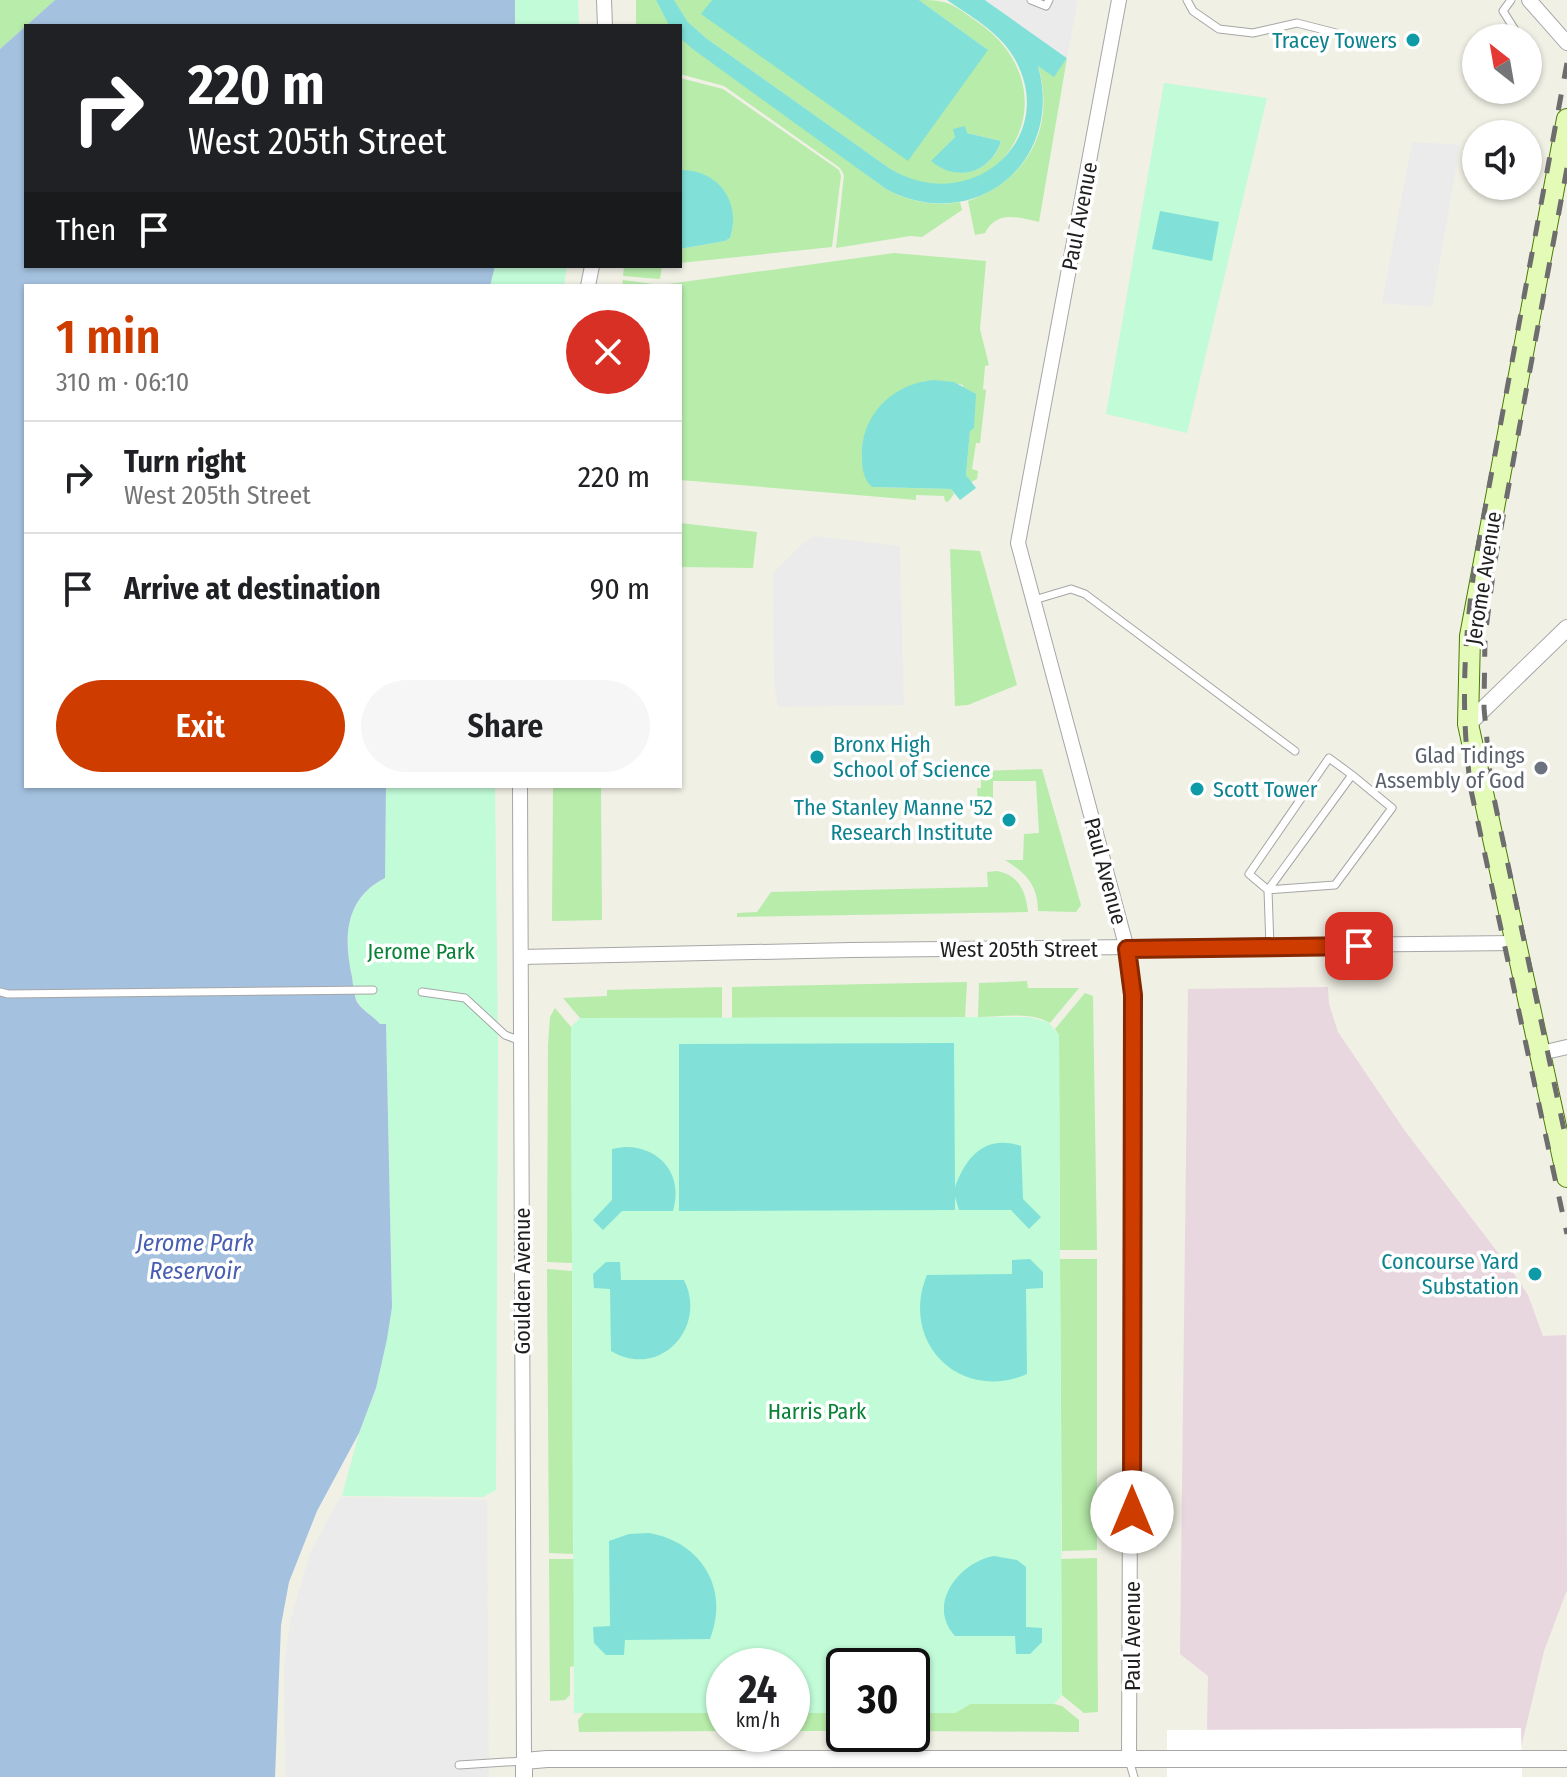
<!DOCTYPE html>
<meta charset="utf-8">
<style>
body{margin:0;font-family:"Fira Sans Condensed",sans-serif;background:#f6f6f6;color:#202124;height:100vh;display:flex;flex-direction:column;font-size:30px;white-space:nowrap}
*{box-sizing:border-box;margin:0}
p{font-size:26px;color:#757577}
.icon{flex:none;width:44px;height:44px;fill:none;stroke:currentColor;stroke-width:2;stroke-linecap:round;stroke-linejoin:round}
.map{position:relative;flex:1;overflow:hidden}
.side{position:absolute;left:24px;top:284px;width:658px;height:504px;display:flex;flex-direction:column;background:#fff;border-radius:0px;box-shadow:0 2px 6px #0004}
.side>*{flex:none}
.top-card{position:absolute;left:24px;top:24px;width:658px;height:244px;border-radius:0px;box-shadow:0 2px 6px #0004;background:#202124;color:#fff;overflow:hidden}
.needle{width:52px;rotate:329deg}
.controls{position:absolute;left:1462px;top:24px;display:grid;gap:16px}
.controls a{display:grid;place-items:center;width:80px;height:80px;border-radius:50%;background:#fff;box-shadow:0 2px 6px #0004;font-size:40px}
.speed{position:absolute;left:706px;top:1648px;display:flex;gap:16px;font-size:40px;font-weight:700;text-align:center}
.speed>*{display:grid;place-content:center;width:104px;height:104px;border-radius:50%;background:#fff;box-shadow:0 2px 6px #0004;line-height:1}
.speed small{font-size:20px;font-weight:400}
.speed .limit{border:4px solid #111;border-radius:12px;background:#fff;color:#111}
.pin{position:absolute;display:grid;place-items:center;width:68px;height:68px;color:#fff;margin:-34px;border-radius:16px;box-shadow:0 4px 12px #0006}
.me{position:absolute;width:88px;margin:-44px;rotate:0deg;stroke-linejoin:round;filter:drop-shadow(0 0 6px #0008)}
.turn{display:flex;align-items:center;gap:28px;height:168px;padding:0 32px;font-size:36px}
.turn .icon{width:104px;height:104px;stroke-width:2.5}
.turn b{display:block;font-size:56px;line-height:68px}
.then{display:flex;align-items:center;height:76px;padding:0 32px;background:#0003;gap:16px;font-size:30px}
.round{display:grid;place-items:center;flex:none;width:84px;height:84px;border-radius:42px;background:#f6f6f6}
.headline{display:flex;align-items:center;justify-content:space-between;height:136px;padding:0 32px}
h1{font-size:48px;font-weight:600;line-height:60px;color:#ce3c00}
.primary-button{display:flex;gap:16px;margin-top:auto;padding:16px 32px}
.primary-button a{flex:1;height:92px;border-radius:48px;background:#ce3c00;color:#fff;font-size:32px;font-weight:600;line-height:92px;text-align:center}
.primary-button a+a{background:#f6f6f6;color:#202124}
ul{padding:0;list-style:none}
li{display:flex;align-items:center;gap:24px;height:112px;padding:0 32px;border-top:2px solid #e0e0e0}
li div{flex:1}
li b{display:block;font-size:30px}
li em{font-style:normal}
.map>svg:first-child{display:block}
.industrial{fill:#e9d7e0}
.grass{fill:#b7ecaa;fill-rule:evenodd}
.park{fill:#c1fbd7}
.pitch{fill:#81e1d8}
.parking{fill:#ebebeb}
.water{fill:#a4c1df}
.pier{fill:#fff}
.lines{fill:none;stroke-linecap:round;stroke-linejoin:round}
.service-casing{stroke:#a6a6a6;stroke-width:9}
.minor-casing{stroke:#a6a6a6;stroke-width:16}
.tertiary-casing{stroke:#a6a6a6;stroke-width:18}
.secondary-casing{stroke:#4a7b02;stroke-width:22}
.service{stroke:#fff;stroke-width:7}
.minor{stroke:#fff;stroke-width:14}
.tertiary{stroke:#fff;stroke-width:16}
.secondary{stroke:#e4fbb8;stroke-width:20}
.rail{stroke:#6d6d6d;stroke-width:5;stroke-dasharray:16 16;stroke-linecap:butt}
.route-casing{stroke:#862700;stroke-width:20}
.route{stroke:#ce3c00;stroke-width:14}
.culture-dot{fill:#0f9aa8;stroke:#fff;stroke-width:3}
.worship-dot{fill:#6b7280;stroke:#fff;stroke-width:3}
.labels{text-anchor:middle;stroke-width:7;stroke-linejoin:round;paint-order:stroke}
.culture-label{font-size:22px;fill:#0d838f;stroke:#fff;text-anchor:end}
.street-label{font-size:22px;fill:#1f1f1f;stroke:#fff}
.worship-label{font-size:22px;fill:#5b616d;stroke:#fff;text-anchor:end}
.park-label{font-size:22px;fill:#088236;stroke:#fff}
.water-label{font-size:24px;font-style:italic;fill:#485eb2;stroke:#fff}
</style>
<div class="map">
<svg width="1567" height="1777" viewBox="0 0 1567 1777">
<rect width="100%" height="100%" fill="#f0f0e5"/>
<path class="industrial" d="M1328 987 1329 1004 1338 1032 1405 1131 1512 1271 1528 1295 1543 1336 1566 1335 1567 1590 1544 1651 1514 1777H1206L1208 1676 1180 1654 1188 989Z"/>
<g class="grass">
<path d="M0 0H55L0 49Z"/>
<path d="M636 0H656L670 26H636Z"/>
<path d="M674 0H712L702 15 988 50 919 0C951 0 953 5 979 23 1082 97 993 232 889 168L706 38 688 22ZM967 133 1001 141C992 173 957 182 932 161L955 137Z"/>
<path d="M680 38 886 189C909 201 933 207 960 202L962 210 922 237 910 236 836 248 844 175 840 168 724 86 680 74Z"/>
<path d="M1067 58 1039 222C1017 217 997 210 985 233L975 235 968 201C1029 179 1056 127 1038 65L1054 76Z"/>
<path d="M680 78 723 89 839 170 841 176 832 247 680 263V249L725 241 730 238C742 202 717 170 680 170Z"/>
<path d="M894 253 986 261 980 329 989 365 985 366 983 389 986 390 980 443H976L972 469 978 471 977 479 971 482 966 475 970 431 963 385 944 381H924L863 440C860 459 863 471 872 487L951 489 954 494 948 502 945 501 944 496 916 495V500L680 480V286H622L623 280 661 285Z"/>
<path d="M624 266H662L660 279 623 276Z"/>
<path d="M680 523 757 532 753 568 680 567Z"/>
<path d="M950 549 980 551 1017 685 968 705 955 706Z"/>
<path d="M1042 769 1081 905 1076 912 1038 911C1038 885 1026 873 1005 860H1023L1024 834 1039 833 1036 781H993V806H978L977 788H981V771Z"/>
<path d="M553 786H601L602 920 552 921Z"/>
<path d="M997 871C1019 875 1026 892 1028 912L737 917V913L757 912 771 892 988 887 987 872Z"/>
<path d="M1027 981 1028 988H1079L1050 1023C1031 1011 1000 1017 978 1017L979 983Z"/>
<path d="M967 982 965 1017 732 1018V987Z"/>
<path d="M722 987V1018H580L563 998 607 996V990Z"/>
<path d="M1085 993 1093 996 1097 1250H1060L1059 1035 1055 1029Z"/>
<path d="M555 1008 571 1027 572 1263 547 1262 548 1045 550 1017Z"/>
<path d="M1060 1259H1097V1550L1062 1551Z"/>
<path d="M547 1269 572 1271 573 1554 549 1553Z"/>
<path d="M1097 1558 1098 1712 1084 1713 1062 1695 1061 1559Z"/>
<path d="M549 1559H574V1666L570 1667V1695L565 1700 550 1701Z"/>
<path d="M970 1704H1054L1062 1706 1079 1720V1732L912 1731V1713H955Z"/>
<path d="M584 1713H724V1731L579 1732 578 1720Z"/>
<rect x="792" y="1713" width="52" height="18"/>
</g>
<g class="park">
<path d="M515 0H578L579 26H515Z"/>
<path d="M1164 83 1267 98 1187 433 1106 414Z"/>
<path d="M495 266H567L564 286H490Z"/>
<path d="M386 786H495L498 1043 496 1490 483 1497 342 1496 359 1433 376 1388 392 1306 386 1024H380C374 1017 362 1010 358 1002 354 995 353 984 352 977 343 936 345 899 385 878Z"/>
<path d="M1028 1017 1048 1022 1059 1035 1062 1695 1054 1704H970L955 1713H912V1666H844V1713H792V1666H724V1713H574L571 1027 580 1018Z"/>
</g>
<g class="pitch">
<path d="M656 0H674L688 22 706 38 889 168C972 219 1062 136 1013 56 998 31 970 16 947 0H985L1067 58 1054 77 1038 66C1065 162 974 236 886 189L694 50 680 38V26L669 25Z"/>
<path d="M712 0H919L988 50 908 161 701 14Z"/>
<path d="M965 126 967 133 1001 141C991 173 957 183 931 161L955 137 953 129Z"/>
<path d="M680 170C718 169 742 202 730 238L725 241 680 249Z"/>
<path d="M1160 211 1219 222 1212 261 1152 249Z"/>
<path d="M934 380 954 382 976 394 974 428 970 431 966 475 976 488 960 500 951 489 872 487C864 480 862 469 862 459 859 416 893 383 934 380Z"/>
<path d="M954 1043 955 1187C966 1158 984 1134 1021 1146L1023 1199 1041 1217 1029 1229 1011 1210H959L955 1197V1210L679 1211V1044Z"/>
<path d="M624 1147C660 1146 684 1175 673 1211H622L603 1230 593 1220 612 1200V1149Z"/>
<path d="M1030 1259 1043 1272V1288L1026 1289 1027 1374C960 1403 899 1342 927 1275L1012 1274V1260Z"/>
<path d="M606 1262H620L621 1280H684C708 1328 659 1380 611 1351L610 1289 594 1288 593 1274Z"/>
<path d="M649 1533C702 1542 730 1590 710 1639L625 1640 624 1655H606L594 1643 593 1627 610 1626 609 1541 629 1534Z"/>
<path d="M994 1556 1017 1560 1026 1567V1627L1042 1628V1642L1030 1654H1016L1015 1636H955C926 1605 959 1562 994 1556Z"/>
</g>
<g class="parking">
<path d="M985 0H1078L1067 58Z"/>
<path d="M1412 142 1460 145 1432 307 1382 303Z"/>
<path d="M814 536 900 546 904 705 778 707 774 683 773 573 799 547Z"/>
<path d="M340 1497 487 1500 489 1777H285L284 1669 290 1621 310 1553Z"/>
</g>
<path class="water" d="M55 0H515V26H26V266H495L490 286H26V786H386L385 878C345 898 343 937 352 977 353 984 354 995 357 1002 362 1010 374 1017 380 1024H386L392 1307 387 1339 376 1388 359 1433 317 1511 289 1582 281 1625 275 1777H0V49Z"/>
<path class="pier" d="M1521 1728 1522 1777H1167V1730Z"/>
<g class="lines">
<defs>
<g id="service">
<path d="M1031 0 1046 6 1049 0"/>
<path d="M1187 0 1193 11 1219 29 1253 33 1297 23 1336 33"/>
<path d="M1511 0 1503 11 1520 38"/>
<path d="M1034 600 1071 589 1085 594 1295 751"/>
<path d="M1270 947 1268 890 1352 775 1329 758 1249 874 1268 890 1335 885 1392 808 1352 775"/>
<path d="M0 992 8 994 373 990"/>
<path d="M422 992 465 998 505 1035 521 1041"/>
<path d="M1129 1760 1134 1777"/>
<path d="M459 1765 524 1761"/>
</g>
<g id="minor">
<path d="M604 0 605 26"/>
<path d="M1119 0 1018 543 1127 949 1132 980 1129 1760"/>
<path d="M1529 0 1567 43"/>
<path d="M588 286 592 266"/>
<path d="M520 786 524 1761"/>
<path d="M521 957 851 950 1517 943"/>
<path d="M1541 1053 1567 1047"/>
</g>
<g id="tertiary">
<path d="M1468 724 1567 628"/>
<path d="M524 1777V1761L547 1759H1567"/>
</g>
<path id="secondary" d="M1567 119 1470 636 1468 724 1567 1177"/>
</defs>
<use href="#service" class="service-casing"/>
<use href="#minor" class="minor-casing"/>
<use href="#tertiary" class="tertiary-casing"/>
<use href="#secondary" class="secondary-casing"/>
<use href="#service" class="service"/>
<use href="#minor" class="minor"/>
<use href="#tertiary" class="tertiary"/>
<use href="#secondary" class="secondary"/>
<g class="rail">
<path d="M1567 63 1475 563C1464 644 1460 708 1471 790L1567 1234"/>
<path d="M1567 168 1494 566 1485 637 1484 708 1491 784 1567 1144"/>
</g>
</g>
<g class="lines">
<defs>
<path id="route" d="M1132 1512 1133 995 1127 949 1359 946"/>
</defs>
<use href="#route" class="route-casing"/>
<use href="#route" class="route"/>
</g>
<g class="culture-dot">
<circle cx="1413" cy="40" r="8"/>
<circle cx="817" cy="757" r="8"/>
<circle cx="1197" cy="789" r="8"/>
<circle cx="1009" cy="820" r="8"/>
<circle cx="1535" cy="1274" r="8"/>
</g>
<circle class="worship-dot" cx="1541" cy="768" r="8"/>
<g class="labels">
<g class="culture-label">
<text x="1397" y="48">Tracey Towers</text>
<text x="833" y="752" text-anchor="start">Bronx High<tspan x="833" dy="25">School of Science</tspan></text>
<text x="1213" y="797" text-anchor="start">Scott Tower</text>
<text x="993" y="815">The Stanley Manne '52<tspan x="993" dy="25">Research Institute</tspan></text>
<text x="1519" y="1269">Concourse Yard<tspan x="1519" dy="25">Substation</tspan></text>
</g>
<g class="street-label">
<text transform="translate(1079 216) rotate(-79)" y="8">Paul Avenue</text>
<text transform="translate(1483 578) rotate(-81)" y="8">Jerome Avenue</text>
<text transform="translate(1106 871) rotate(75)" y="8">Paul Avenue</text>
<text x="1019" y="957">West 205th Street</text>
<text transform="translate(522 1281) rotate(-90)" y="8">Goulden Avenue</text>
<text transform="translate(1132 1636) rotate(-90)" y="8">Paul Avenue</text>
</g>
<g class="worship-label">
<text x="1525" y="763">Glad Tidings<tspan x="1525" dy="25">Assembly of God</tspan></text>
</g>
<g class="park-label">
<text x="421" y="959">Jerome Park</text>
<text x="817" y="1419">Harris Park</text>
</g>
<g class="water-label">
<text x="195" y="1251">Jerome Park<tspan x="195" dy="28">Reservoir</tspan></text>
</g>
</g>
</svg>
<div class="controls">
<a><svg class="needle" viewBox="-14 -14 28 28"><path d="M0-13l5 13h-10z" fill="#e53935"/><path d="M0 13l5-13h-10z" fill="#757577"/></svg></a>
<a><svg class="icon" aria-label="sound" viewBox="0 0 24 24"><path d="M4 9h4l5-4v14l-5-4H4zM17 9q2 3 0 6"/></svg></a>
</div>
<div class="speed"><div>24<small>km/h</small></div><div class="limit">30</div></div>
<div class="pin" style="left:1359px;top:946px;background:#d93025"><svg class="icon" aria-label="arrive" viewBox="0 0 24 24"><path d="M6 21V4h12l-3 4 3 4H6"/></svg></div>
<svg class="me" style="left:1132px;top:1512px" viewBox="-20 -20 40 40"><circle r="19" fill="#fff"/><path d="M0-13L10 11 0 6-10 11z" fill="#ce3c00"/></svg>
<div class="top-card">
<div class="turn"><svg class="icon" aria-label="right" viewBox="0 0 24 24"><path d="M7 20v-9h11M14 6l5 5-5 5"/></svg><div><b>220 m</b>West 205th Street</div></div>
<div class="then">Then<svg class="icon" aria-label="arrive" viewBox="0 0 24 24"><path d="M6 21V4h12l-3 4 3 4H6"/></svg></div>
</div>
<section class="side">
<div class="headline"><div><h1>1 min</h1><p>310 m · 06:10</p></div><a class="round" style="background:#d93025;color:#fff"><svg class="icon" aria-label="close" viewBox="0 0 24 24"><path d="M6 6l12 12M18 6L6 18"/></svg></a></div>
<ul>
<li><svg class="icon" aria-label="right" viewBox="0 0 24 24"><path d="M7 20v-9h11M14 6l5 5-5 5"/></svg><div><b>Turn right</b><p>West 205th Street</p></div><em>220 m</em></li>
<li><svg class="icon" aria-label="arrive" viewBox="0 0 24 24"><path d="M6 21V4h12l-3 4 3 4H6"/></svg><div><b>Arrive at destination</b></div><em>90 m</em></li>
</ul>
<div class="primary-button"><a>Exit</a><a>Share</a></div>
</section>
</div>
